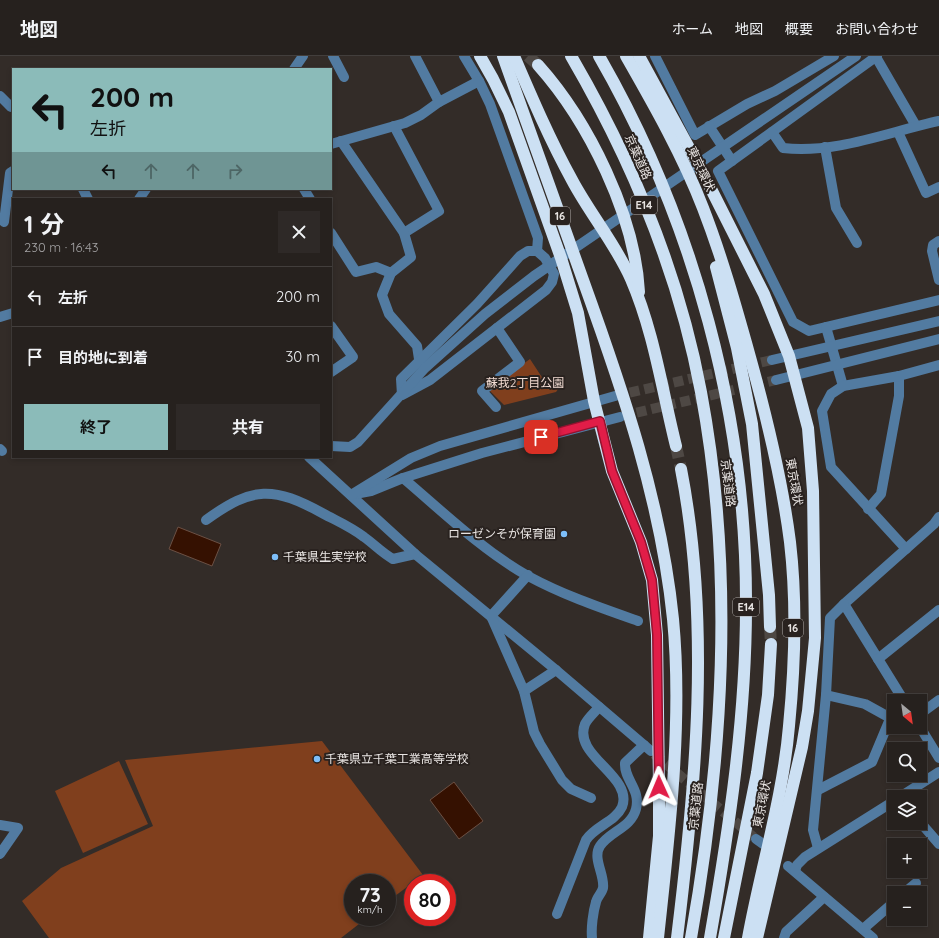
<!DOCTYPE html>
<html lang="ja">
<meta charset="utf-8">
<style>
body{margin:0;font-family:Quicksand,"Noto Sans JP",sans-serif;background:#2e2927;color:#f1f3f6;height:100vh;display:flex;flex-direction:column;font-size:15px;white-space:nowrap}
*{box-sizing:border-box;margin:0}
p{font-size:13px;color:#a4a3a4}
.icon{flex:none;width:22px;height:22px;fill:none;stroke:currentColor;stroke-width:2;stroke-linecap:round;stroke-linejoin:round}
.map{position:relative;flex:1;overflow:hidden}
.drawer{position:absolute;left:12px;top:142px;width:320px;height:260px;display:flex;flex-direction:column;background:#26211e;border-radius:0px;box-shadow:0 2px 6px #0003,0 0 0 1px #423e3c}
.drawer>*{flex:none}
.banner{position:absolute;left:12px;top:12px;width:320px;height:122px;border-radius:0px;box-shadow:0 2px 6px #0003,0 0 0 1px #423e3c;background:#8bbbb9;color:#111;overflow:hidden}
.needle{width:26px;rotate:151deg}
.buttons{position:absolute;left:887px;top:638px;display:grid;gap:8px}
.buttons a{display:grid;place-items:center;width:40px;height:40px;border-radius:0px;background:#26211e;box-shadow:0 2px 6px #0003,0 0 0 1px #423e3c;font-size:20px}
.speed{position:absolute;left:344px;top:818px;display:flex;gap:8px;font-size:20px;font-weight:700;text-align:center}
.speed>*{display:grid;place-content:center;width:52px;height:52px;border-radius:50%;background:#26211e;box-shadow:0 2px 6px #0003,0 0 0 1px #423e3c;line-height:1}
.speed small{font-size:10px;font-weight:400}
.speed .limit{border:6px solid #d22;background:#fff;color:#111}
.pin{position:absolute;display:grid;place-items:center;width:34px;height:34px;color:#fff;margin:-17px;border-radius:8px;box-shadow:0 2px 6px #0006}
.me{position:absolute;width:44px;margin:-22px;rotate:359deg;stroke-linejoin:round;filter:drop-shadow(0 0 3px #0008)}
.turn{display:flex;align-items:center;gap:14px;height:84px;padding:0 12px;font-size:18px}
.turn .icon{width:52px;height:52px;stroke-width:2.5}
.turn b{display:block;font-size:28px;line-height:34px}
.lanes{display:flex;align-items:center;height:38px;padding:0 12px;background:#0003;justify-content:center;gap:20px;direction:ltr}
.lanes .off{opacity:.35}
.round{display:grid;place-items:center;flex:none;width:42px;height:42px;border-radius:0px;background:#2e2927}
.head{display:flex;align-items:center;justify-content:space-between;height:68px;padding:0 12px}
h1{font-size:24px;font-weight:700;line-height:30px}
.cta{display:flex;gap:8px;margin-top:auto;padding:8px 12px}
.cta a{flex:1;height:46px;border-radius:0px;background:#8bbbb9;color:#111;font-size:16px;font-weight:700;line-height:46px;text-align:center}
.cta a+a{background:#2e2927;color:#f1f3f6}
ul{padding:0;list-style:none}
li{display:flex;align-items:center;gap:12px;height:60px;padding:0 12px;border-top:1px solid #423e3c}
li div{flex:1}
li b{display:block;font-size:15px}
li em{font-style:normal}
header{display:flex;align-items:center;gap:24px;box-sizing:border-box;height:56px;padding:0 20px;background:#26211e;border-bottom:1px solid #423e3c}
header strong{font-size:19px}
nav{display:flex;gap:22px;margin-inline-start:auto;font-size:14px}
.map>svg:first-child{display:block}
.green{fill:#803f1d}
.water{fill:#351101;stroke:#6b5044}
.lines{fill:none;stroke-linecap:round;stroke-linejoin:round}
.minor-tunnel{stroke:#4e4844;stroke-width:10;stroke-dasharray:10 5;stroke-linecap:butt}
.highway-tunnel{stroke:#4e4844;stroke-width:12;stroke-dasharray:12 6;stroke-linecap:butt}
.minor{stroke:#527ba1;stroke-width:10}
.highway{stroke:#cce0f3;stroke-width:12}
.route-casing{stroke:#92132f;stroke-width:10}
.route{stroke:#e11d48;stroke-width:7}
.poi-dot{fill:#7dbef9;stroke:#29221f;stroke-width:1.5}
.labels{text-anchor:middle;stroke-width:4;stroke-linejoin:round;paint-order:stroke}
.shield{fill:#29221f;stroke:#afaaa8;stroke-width:1}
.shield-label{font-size:11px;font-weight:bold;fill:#e8e4e2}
.street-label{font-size:12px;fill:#e8e4e2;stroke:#29221f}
.park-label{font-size:12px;fill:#f1dbd2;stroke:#29221f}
.poi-label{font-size:12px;fill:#e8e4e2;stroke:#29221f;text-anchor:start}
</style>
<header>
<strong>地図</strong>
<nav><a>ホーム</a><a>地図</a><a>概要</a><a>お問い合わせ</a></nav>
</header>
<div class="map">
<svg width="939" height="882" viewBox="0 0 939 882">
<rect width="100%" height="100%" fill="#332c28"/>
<g class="green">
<path d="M530 303 547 329 564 325 556 336 504 349 488 333Z"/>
<path d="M322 685 423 819 387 846V827H353V861H368L341 882H49L22 845 61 812 153 770 125 704Z"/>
<path d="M119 705 148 768 83 797 55 735Z"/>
</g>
<g class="water">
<path d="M178 471 221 488 212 510 169 493Z"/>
<path d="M454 726 483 765 459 783 430 744Z"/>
</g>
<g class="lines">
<g class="minor-tunnel">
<path d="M615 340 772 304"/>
<path d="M622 360 776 324"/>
<path d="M654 698 756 783"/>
</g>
<g class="highway-tunnel">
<path d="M528 0 538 9"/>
<path d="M676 390 681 413"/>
<path d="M770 571 771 588"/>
</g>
<g class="minor">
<path d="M333 0 344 21"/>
<path d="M415 0 439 46"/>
<path d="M464 0 479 25 490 48 538 182 537 195"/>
<path d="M655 0 695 79 747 48 775 35 834 0"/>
<path d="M877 0 718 115 793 266 809 275 939 244"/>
<path d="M876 1 916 70"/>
<path d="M294 13 303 0"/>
<path d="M0 40 11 51"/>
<path d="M394 70 439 155 404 177"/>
<path d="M709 70 732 105"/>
<path d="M772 76 783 92C836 98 888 76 939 65"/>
<path d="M898 76 926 137 939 131"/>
<path d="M341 85 404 177 411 201 391 217 382 239 389 258 417 290 419 303"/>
<path d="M331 88 405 67 421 59 439 46 479 25"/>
<path d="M825 91 836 152 857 187"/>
<path d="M83 133 88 143"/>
<path d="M304 133 310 143"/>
<path d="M139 143 146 133"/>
<path d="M4 166 10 117 13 115"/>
<path d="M331 177 356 216 376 211 391 217"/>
<path d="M939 185 933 189 932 195 939 224"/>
<path d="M528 195H537L545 202 554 218 552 226 546 234 430 324 402 339 401 323 477 248 520 200Z"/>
<path d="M0 261 13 257"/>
<path d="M331 270 353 301 331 316"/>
<path d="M826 271 843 330"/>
<path d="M772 304 939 265"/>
<path d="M776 324 939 283"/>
<path d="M496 351 482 335 520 306 497 272"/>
<path d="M331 390 350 391 358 386 425 312 485 258 534 220 856 0"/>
<path d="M0 393 2 395"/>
<path d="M309 401 415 498 556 614 651 695"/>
<path d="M403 422C443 456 482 494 528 520 563 539 601 552 638 565"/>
<path d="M355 438 371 435 403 422 482 397 620 361"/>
<path d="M351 439 411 402 440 390 615 340"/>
<path d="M868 453 881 438 899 340V320"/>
<path d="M206 464C253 430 273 430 324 458 337 465 351 471 364 481 374 488 382 497 393 503L415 498"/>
<path d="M906 493 831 411 822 355 831 338 843 330 899 320 939 309"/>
<path d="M528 519 491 560 524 635 534 676 540 688 562 724 571 733 591 742"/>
<path d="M878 603 844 548 934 468 939 461"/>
<path d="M524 635 556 614"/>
<path d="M826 639 865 648 894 664"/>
<path d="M904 645 878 603 939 554"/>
<path d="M920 658 939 644"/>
<path d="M920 671 939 702"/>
<path d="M818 734 872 706 890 663"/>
<path d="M900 741 939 716"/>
<path d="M920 766 939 788"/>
<path d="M0 769 18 772 0 798"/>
<path d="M756 783 763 788"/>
<path d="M818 792 813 774 826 639 830 562 844 548"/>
<path d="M788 810 873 882"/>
<path d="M795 815 797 809 805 801 894 745"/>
<path d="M904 837 916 827"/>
<path d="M557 858 586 784C595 770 615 766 622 751 634 720 572 700 585 668 588 662 595 656 599 651"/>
<path d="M863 873 894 846"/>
<path d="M592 882C591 872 593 856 596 846 597 841 602 837 603 832 605 819 592 802 600 790 610 775 631 772 636 753 641 733 624 724 625 707L644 689"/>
<path d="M784 882 786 876 824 841"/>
</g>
<g class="highway">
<path d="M480 0 493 23 509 56 561 202 578 257 594 345 612 415 641 486 652 524 657 579 659 731V780L649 882"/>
<path d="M503 0C530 75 556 149 583 224 623 335 661 445 673 563 683 667 669 778 658 882"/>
<path d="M514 0C532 42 550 84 572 124 590 158 615 187 631 223 654 276 662 334 676 390"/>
<path d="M571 0C631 103 679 218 701 336 735 517 723 702 691 882"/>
<path d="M599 0C694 165 747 360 746 551 746 662 729 773 710 882"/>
<path d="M626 0C654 49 683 100 703 152 722 201 736 251 750 301 767 362 782 423 790 486 797 546 795 609 789 670 783 741 761 811 748 882"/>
<path d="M639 0 705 121 764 238 789 300 808 372 813 435 815 582 808 655 802 691 757 882"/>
<path d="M538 9C589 66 635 160 639 236"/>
<path d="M716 211 737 292 752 368 769 539 770 571"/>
<path d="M677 882C696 728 711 567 681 413"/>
<path d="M724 882 757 717 768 639 771 588"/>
</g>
</g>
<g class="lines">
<defs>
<path id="route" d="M541 381 600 365 612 415 641 486 652 524 657 579 659 731"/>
</defs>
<use href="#route" class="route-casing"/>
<use href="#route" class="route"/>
</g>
<g class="poi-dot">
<circle cx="564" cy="478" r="4"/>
<circle cx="275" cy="501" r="4"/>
<circle cx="317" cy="703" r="4"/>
</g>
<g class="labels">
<g class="shield">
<rect x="631" y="140" width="26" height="18" rx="3"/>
<rect x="550" y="151" width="20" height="18" rx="3"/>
<rect x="733" y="542" width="26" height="18" rx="3"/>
<rect x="783" y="563" width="20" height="18" rx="3"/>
</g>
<g class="shield-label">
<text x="644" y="153">E14</text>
<text x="560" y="164">16</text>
<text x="746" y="555">E14</text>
<text x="793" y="576">16</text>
</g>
<g class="street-label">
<text transform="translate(638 101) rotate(66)" y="4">京葉道路</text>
<text transform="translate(701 113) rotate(65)" y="4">東京環状</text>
<text transform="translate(794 426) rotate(80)" y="4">東京環状</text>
<text transform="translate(728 427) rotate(83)" y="4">京葉道路</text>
<text transform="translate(762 748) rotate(-79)" y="4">東京環状</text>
<text transform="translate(696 750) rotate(-84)" y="4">京葉道路</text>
</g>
<g class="park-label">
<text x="525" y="331">蘇我2丁目公園</text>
</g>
<g class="poi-label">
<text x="556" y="482" text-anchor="end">ローゼンそが保育園</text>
<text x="283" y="505">千葉県生実学校</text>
<text x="325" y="707">千葉県立千葉工業高等学校</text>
</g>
</g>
</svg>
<div class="buttons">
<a><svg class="needle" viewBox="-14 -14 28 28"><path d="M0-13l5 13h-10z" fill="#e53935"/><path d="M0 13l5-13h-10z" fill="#a4a3a4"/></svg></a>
<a><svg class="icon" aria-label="search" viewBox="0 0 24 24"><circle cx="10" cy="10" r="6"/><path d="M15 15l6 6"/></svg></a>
<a><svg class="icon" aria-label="layers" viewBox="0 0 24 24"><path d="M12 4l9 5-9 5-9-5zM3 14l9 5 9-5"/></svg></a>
<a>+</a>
<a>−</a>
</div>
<div class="speed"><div>73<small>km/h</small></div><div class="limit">80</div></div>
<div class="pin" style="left:541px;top:381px;background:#d93025"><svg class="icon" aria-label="arrive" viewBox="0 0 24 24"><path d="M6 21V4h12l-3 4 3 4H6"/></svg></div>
<svg class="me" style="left:659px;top:731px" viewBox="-20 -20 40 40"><path d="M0-17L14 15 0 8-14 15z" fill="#e11d48" stroke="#fff" stroke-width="4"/></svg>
<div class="banner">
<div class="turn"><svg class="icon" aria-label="left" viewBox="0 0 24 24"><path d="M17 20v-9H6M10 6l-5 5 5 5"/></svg><div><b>200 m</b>左折</div></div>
<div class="lanes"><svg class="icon" aria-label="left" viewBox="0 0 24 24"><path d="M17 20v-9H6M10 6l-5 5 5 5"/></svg><svg class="icon off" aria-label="ahead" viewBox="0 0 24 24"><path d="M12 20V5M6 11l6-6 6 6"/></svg><svg class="icon off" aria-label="ahead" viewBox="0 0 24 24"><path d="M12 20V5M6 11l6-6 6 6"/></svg><svg class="icon off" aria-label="right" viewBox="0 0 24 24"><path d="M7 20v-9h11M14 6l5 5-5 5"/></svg></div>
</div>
<section class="drawer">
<div class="head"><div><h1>1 分</h1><p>230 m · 16:43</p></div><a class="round"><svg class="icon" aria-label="close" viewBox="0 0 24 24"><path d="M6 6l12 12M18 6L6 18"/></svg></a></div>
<ul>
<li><svg class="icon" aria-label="left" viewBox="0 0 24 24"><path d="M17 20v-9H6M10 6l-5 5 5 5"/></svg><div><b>左折</b></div><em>200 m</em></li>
<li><svg class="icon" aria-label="arrive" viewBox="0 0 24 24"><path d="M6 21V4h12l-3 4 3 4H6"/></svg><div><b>目的地に到着</b></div><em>30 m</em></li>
</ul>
<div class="cta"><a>終了</a><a>共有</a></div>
</section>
</div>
